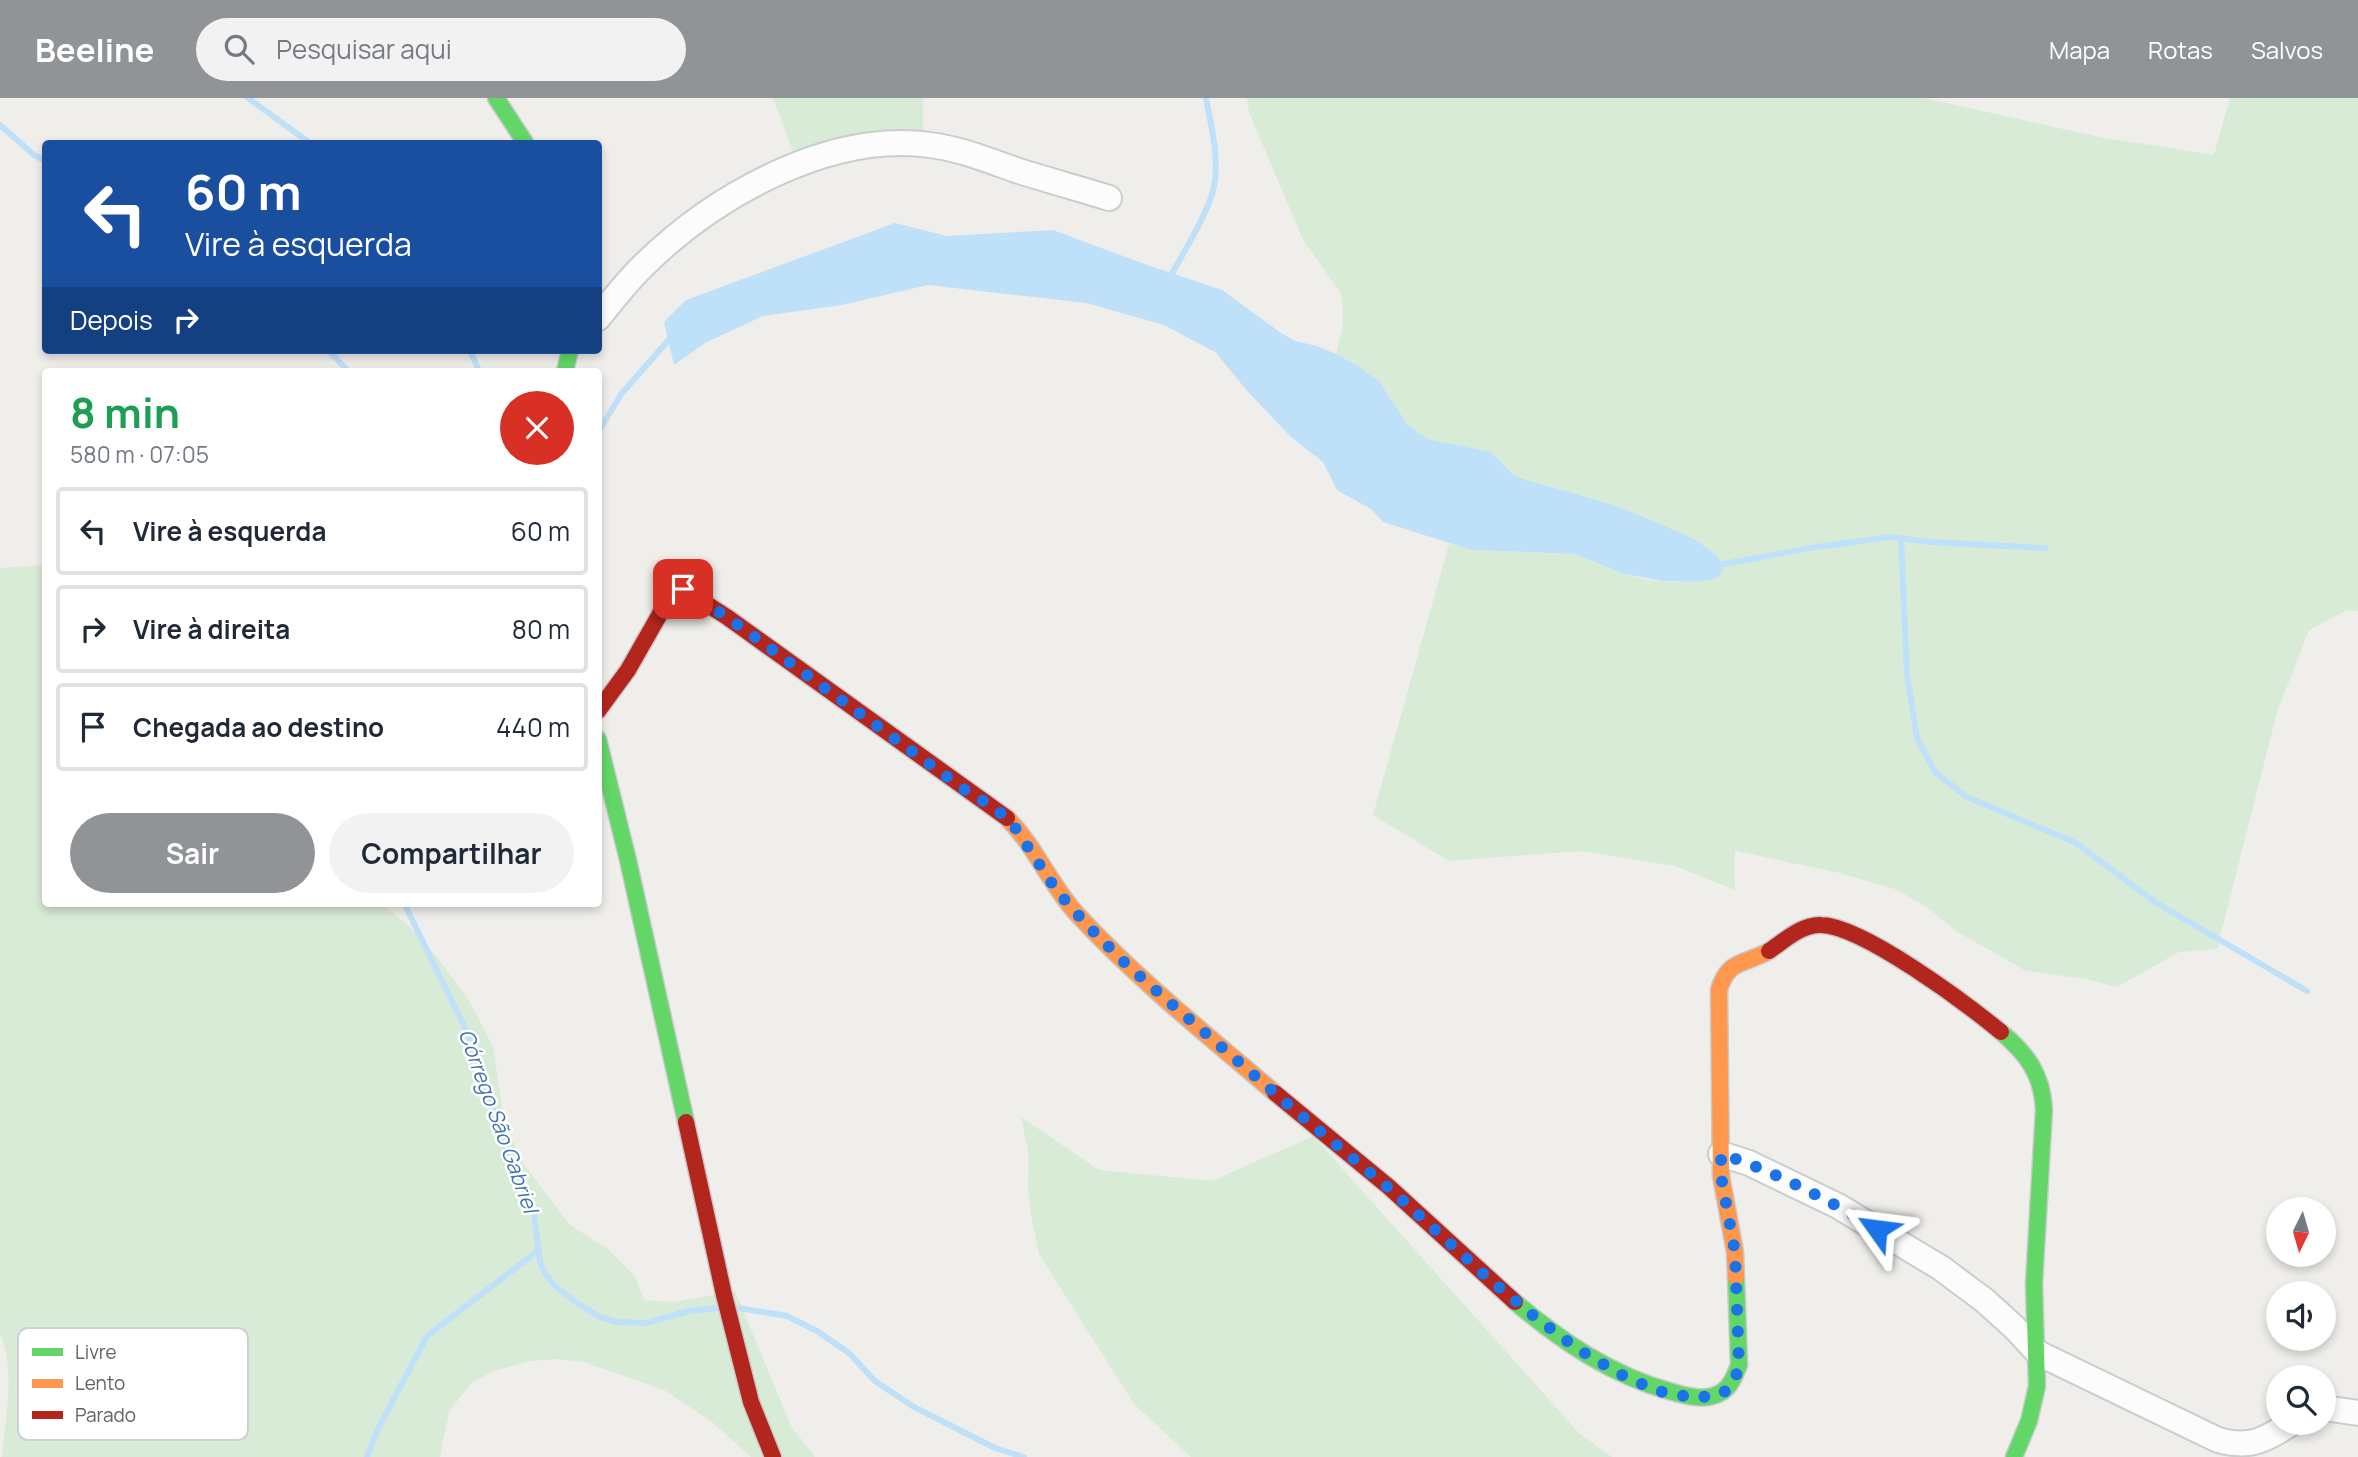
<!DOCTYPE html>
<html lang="pt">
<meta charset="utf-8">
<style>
body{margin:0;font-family:Manrope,sans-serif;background:#f2f2f3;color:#1f2937;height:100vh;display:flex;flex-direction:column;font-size:26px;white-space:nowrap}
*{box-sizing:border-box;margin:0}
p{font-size:23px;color:#747a83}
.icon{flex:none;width:38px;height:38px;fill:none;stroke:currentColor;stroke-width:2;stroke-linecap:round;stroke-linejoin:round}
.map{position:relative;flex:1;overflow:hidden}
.drawer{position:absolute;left:42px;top:270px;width:560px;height:539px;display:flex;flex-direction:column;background:#fff;border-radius:7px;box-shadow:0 4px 10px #0003}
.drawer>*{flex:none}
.hud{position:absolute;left:42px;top:42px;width:560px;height:214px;border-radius:7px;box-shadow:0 4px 10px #0003;background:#1a4fa0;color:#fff;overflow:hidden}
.needle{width:46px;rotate:185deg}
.buttons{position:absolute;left:2266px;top:1099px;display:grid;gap:14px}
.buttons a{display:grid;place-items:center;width:70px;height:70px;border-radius:50%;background:#fff;box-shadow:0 4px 10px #0003;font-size:35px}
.pin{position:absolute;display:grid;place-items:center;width:60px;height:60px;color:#fff;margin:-30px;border-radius:14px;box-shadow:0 4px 10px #0006}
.me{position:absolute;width:77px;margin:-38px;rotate:301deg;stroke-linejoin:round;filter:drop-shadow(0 0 5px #0008)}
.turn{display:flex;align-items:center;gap:24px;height:147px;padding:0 28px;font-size:32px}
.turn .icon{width:91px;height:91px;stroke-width:2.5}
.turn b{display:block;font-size:49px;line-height:60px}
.then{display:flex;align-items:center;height:66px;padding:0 28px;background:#0003;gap:14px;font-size:26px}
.round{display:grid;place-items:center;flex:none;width:74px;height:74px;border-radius:37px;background:#f2f2f3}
.head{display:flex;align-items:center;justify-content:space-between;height:119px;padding:0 28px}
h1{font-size:42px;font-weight:700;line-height:52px;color:#1e9e55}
.button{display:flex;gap:14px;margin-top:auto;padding:14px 28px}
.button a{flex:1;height:80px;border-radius:42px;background:#919496;color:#fff;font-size:28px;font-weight:700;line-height:80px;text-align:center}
.button a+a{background:#f2f2f3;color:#1f2937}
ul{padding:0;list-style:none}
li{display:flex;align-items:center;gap:21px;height:88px;margin:0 14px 10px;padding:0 14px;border:4px solid #e0e1e3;border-radius:7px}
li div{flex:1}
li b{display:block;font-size:26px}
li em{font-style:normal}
header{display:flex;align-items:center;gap:42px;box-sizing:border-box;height:98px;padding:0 35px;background:#919496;color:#fff}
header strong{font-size:33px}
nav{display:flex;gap:38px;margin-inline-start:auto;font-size:24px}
.search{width:490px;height:63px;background:#f2f2f3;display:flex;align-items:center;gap:18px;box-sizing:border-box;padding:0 24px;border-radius:38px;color:#747a83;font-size:26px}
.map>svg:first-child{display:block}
.green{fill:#d8ebd6}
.water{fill:#bfe0f9}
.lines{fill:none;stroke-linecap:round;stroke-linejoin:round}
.stream{stroke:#bfe0f9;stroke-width:6}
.street-casing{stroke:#cbcccc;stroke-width:28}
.fast-casing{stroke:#cacacb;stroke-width:19}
.slow-casing{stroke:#cacacb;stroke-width:19}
.jam-casing{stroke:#cacacb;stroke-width:19}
.street{stroke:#fdfcfc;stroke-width:24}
.fast{stroke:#63d668;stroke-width:16}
.slow{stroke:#ff974d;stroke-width:16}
.jam{stroke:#b3261e;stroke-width:16}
.route{stroke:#1a73e8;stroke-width:12;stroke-dasharray:0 21.6}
.labels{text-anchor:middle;stroke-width:5;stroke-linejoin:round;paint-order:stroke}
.water-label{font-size:21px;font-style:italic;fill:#4174aa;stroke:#fff}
.key{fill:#fff;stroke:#cfd0d2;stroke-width:2}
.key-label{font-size:19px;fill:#5f6368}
</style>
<header>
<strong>Beeline</strong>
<div class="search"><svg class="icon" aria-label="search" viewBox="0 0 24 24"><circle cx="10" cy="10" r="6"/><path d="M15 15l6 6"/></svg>Pesquisar aqui</div>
<nav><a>Mapa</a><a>Rotas</a><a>Salvos</a></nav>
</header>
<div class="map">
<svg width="2358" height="1359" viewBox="0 0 2358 1359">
<rect width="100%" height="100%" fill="#efeeea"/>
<g class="green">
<path d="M773 0H923V41L797 64Z"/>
<path d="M1247 0H1924L2099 39 2214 57 2230 0H2358V513L2347 512 2309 532 2277 614 2217 851 2179 854 2117 889 2086 881 2026 873 1956 833 1927 809 1895 791 1836 774 1735 753V792L1675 768 1580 753 1449 763 1373 717 1449 446 1471 452 1576 456C1593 460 1606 469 1622 475 1649 485 1687 486 1714 481L1717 457 1696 442 1614 407 1516 379 1491 354 1428 341 1408 327 1379 283 1355 266 1336 256 1343 226V210L1340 194 1303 142 1249 14Z"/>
<path d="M45 467 46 805H382L412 831 440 863 470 904 493 949 505 1027 524 1067 570 1127 608 1151 635 1178 644 1202 673 1204 735 1193 791 1328 815 1359H751L711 1323 664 1292 584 1264 557 1261 530 1263 493 1273 470 1286 449 1314 440 1359H2C5 1323 16 1269 0 1236V470Z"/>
<path d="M1021 1019 1099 1072 1212 1083 1313 1038 1579 1335 1612 1359H1191L1134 1306 1039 1156 1030 1112 1028 1089 1029 1058Z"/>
</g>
<path class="water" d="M895 125 947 138 1053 132 1139 164 1222 192 1281 235 1295 243 1317 248 1336 256 1355 266 1379 283 1408 327 1428 341 1491 354 1516 379 1614 407 1656 424 1696 442 1717 457 1723 469 1720 478 1714 481 1697 484 1664 483 1624 476 1576 456 1471 452 1383 424 1371 411 1337 392 1323 364 1291 339 1249 295 1215 254 1164 227 1086 205 928 187 842 207 763 218 705 245 674 267 664 224 686 202Z"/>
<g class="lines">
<g class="stream">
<path d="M248 0 311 46"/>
<path d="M0 27 34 57 46 63"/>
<path d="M1169 181C1183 154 1212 111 1215 82 1218 54 1211 27 1206 0"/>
<path d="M328 252 348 273"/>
<path d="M470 252 479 273"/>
<path d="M598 334 622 295 674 236"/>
<path d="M1901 441 1907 577 1917 640 1935 674 1967 699 2076 745 2155 804 2307 893"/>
<path d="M1714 468 1810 450 1889 439 1930 444 2045 450"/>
<path d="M404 805 469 938 487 989 500 1038 516 1069 534 1116 540 1164 544 1174 554 1187 577 1205 600 1219 617 1224 646 1225 689 1213 717 1210"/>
<path d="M739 1210 787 1218 817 1233 849 1255 875 1283 914 1309 995 1350 1024 1359"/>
<path d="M367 1359 378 1331 427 1238 539 1152"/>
</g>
<defs>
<g id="street">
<path d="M598 220C613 202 627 183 644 167 714 98 829 33 930 47 962 51 992 64 1022 74 1051 83 1080 91 1109 100"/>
<path d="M1721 1056 1749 1065 1838 1108 1941 1170 1984 1202 2015 1230 2038 1255 2218 1342C2251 1351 2264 1342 2292 1325"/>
<path d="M2324 1310 2358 1315"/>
</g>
<g id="fast">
<path d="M496 0 526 46"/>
<path d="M565 273 570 252"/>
<path d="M598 641 628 762 686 1024"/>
<path d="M2001 934C2027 956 2042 976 2044 1011L2034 1186 2037 1288 2029 1323 2014 1359"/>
<path d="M1515 1204C1561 1243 1611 1277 1669 1293 1686 1298 1706 1304 1722 1294 1731 1288 1735 1277 1739 1267L1736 1180"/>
</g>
<g id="slow">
<path d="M1007 720C1035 748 1050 786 1076 815 1137 881 1207 937 1275 995"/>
<path d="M1736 1180 1735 1154 1721 1078 1719 892C1728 861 1744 867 1769 853"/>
</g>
<g id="jam">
<path d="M598 613 628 572 669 500 675 493 683 491 727 519 1007 720"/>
<path d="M1769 853C1784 843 1802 826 1821 827 1863 828 1967 906 2001 934"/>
<path d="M1275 995 1389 1089 1515 1204"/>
<path d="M686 1024 724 1197 751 1304 773 1359"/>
</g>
</defs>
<use href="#street" class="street-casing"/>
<use href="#fast" class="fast-casing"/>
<use href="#slow" class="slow-casing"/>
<use href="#jam" class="jam-casing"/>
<use href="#street" class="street"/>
<use href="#fast" class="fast"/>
<use href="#slow" class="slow"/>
<use href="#jam" class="jam"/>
</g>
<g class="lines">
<path class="route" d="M683 491 727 519 968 694 995 710 1014 728 1057 793 1088 828 1125 865 1167 902 1298 1015 1390 1091 1488 1180 1535 1219 1578 1251 1620 1276 1657 1293 1696 1300 1722 1296 1734 1285 1739 1267 1735 1154 1721 1078V1056C1776 1074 1828 1102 1877 1131"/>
</g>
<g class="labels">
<g class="water-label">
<text transform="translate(498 1023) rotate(70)" y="7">Córrego São Gabriel</text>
</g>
</g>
<rect x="18" y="1230" width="230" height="112" rx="10" class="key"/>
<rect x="32" y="1250" width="31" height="8" fill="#63d668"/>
<rect x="32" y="1281" width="31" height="9" fill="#ff974d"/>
<rect x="32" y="1313" width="31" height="8" fill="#b3261e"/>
<g class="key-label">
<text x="75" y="1261">Livre</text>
<text x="75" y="1292">Lento</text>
<text x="75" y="1324">Parado</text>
</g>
</svg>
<div class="buttons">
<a><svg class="needle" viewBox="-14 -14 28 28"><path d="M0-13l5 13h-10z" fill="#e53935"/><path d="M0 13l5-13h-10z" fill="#747a83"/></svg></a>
<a><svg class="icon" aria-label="sound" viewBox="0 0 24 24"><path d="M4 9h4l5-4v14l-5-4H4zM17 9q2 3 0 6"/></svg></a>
<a><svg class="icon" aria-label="search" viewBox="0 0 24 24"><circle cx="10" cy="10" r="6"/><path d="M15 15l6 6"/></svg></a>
</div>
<div class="pin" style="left:683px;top:491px;background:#d93025"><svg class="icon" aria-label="arrive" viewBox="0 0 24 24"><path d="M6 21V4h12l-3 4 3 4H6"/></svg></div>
<svg class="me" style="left:1877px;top:1131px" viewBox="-20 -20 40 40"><path d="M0-17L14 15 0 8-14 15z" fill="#1a73e8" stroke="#fff" stroke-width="4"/></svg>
<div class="hud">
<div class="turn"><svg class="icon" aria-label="left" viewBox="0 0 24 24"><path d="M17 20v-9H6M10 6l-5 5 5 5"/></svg><div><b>60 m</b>Vire à esquerda</div></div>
<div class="then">Depois<svg class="icon" aria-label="right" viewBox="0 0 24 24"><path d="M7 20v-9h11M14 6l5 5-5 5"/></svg></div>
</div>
<section class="drawer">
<div class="head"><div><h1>8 min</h1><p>580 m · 07:05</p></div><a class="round" style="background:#d93025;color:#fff"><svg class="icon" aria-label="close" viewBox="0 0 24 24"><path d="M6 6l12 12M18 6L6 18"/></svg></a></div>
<ul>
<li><svg class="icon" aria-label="left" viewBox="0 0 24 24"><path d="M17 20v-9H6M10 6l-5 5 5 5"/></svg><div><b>Vire à esquerda</b></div><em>60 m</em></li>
<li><svg class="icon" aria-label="right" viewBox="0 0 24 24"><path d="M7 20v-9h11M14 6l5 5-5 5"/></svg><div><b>Vire à direita</b></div><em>80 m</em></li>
<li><svg class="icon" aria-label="arrive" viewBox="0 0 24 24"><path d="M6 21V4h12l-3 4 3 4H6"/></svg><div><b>Chegada ao destino</b></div><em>440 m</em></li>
</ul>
<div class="button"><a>Sair</a><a>Compartilhar</a></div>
</section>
</div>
